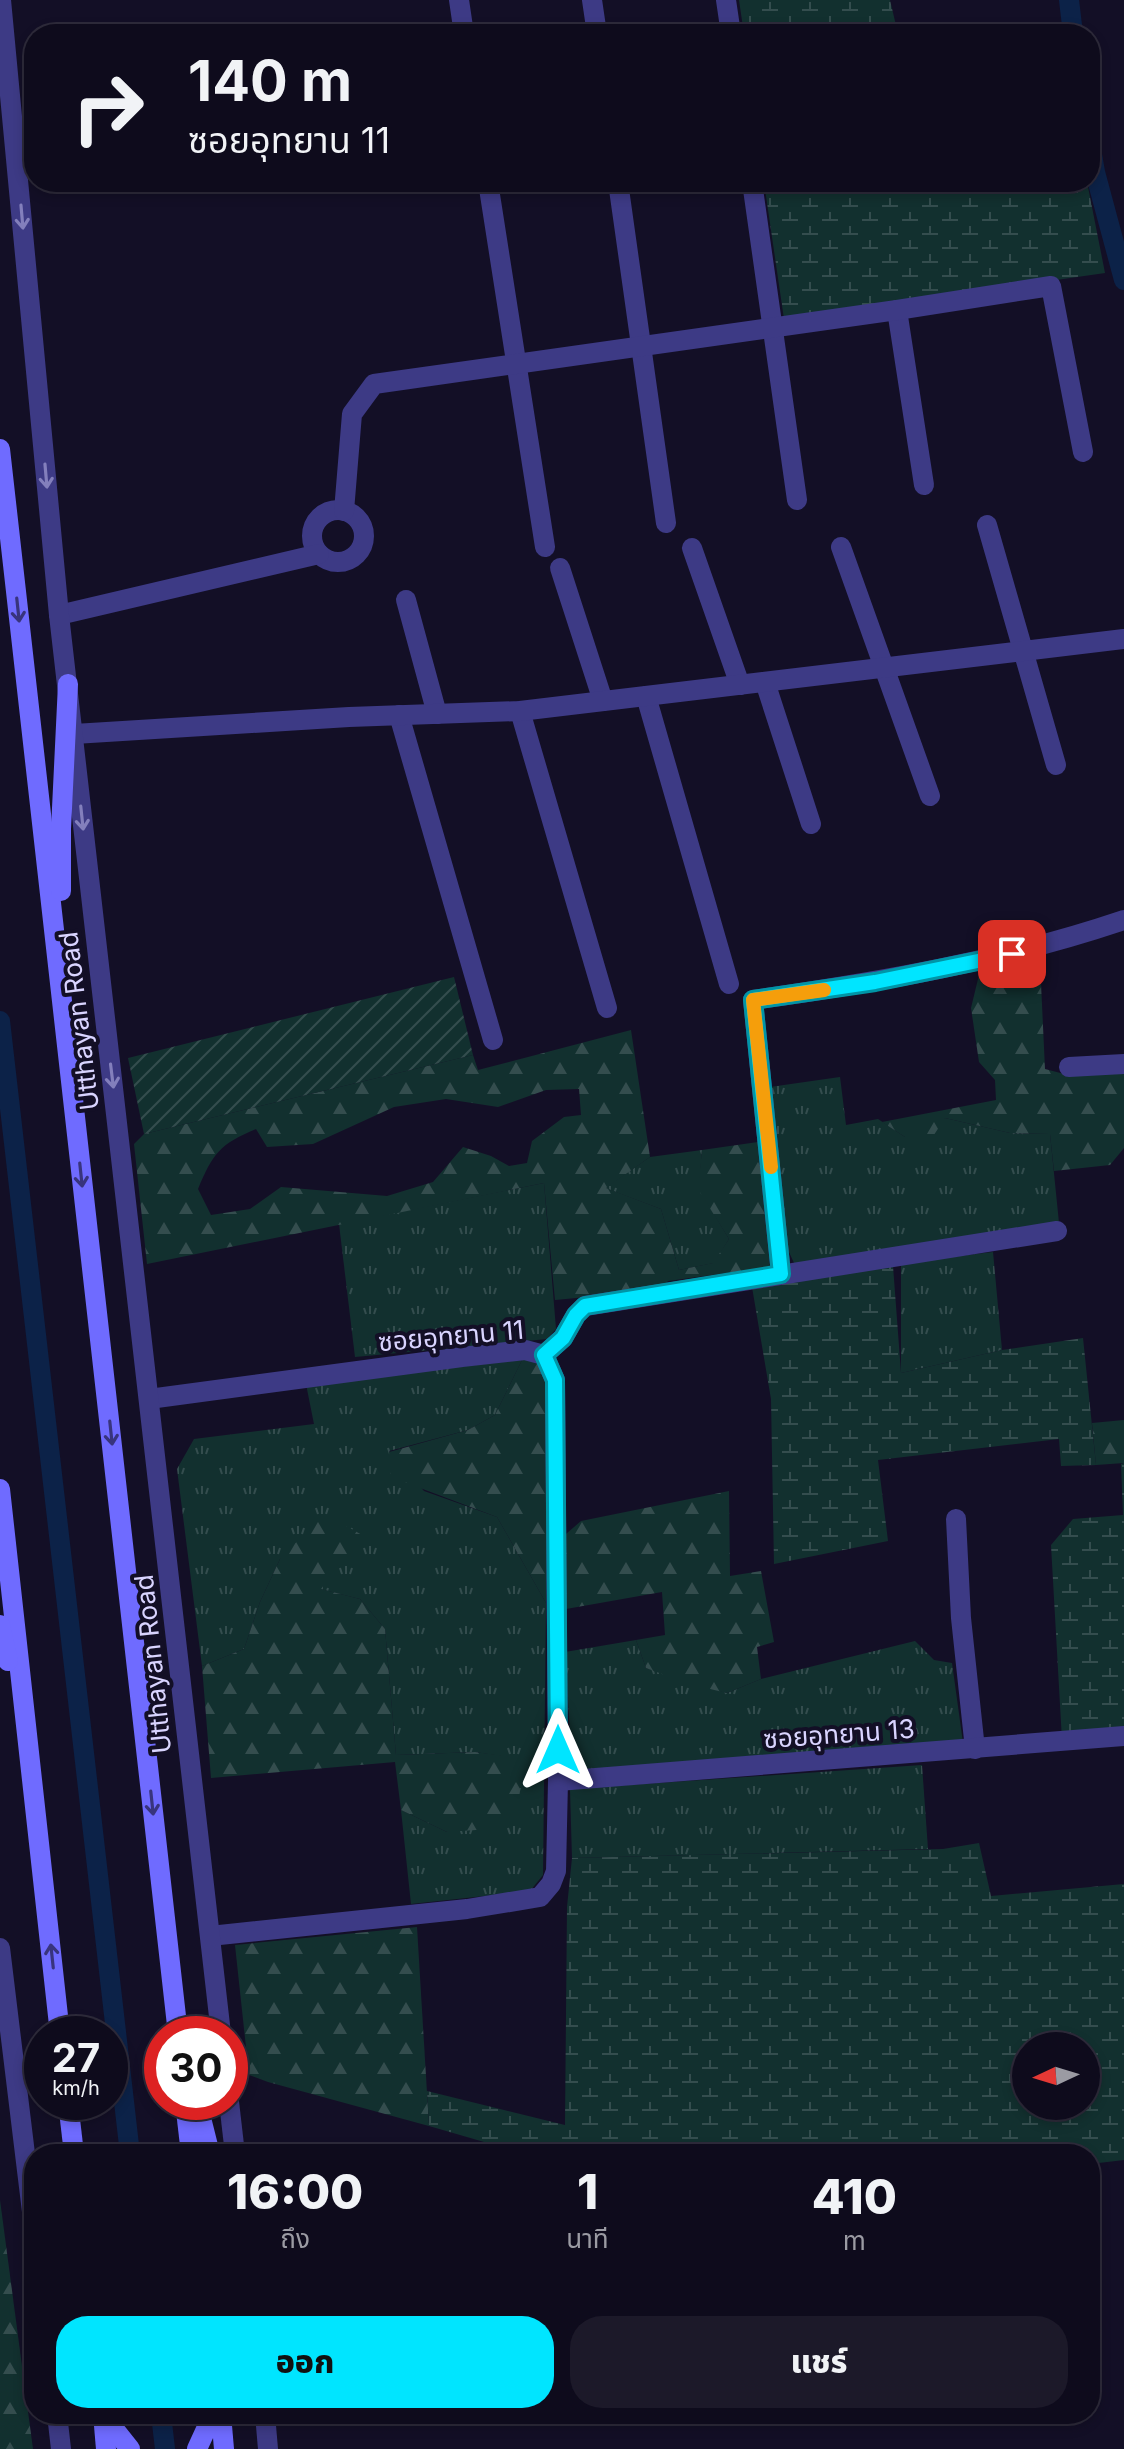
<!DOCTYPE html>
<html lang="th">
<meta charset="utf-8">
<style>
body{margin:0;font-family:Inter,"Noto Sans Thai",sans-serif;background:#1c1929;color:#f1f3f6;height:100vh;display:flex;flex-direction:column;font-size:30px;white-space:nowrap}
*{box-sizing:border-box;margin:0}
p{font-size:26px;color:#9b9ba3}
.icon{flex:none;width:44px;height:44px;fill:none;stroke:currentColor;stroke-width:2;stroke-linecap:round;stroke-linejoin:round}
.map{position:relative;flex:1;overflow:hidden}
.side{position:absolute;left:24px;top:2144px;width:1076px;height:280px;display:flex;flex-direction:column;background:#0e0b1c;border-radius:32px;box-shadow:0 4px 12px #0003,0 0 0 2px #2e2b3b}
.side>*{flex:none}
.guide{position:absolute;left:24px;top:24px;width:1076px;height:168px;border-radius:32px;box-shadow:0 4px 12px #0003,0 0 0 2px #2e2b3b;background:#0e0b1c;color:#f1f3f6;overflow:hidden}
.needle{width:52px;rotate:266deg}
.tools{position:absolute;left:1012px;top:2032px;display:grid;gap:16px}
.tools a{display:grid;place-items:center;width:88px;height:88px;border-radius:50%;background:#0e0b1c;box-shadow:0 4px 12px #0003,0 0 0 2px #2e2b3b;font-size:40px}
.speed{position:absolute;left:24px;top:2016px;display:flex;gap:16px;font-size:40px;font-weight:700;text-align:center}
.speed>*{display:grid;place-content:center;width:104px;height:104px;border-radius:50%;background:#0e0b1c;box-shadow:0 4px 12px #0003,0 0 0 2px #2e2b3b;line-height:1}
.speed small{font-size:20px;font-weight:400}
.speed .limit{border:12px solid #d22;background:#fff;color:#111}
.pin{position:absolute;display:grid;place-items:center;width:68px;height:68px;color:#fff;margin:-34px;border-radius:16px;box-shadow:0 4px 12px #0006}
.me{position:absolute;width:88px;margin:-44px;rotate:0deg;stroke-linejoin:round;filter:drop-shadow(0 0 6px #0008)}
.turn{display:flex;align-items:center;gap:28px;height:168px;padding:0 32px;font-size:36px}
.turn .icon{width:104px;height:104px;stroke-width:2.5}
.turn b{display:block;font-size:56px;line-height:68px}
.eta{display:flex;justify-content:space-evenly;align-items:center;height:136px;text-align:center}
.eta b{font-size:48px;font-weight:800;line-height:56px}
.cta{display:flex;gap:16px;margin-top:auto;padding:16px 32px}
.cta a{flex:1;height:92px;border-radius:32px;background:#00e5ff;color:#111;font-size:32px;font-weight:800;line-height:92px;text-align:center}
.cta a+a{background:#1c1929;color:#f1f3f6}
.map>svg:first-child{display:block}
.grass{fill:url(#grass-tufts)}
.forest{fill:url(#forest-firs);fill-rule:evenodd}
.wetland{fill:url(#wetland-marsh);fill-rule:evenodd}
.garden{fill:url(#garden-furrows)}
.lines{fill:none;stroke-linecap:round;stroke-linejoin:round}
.canal{stroke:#0c2248;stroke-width:20}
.minor{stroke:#3d3a85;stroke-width:20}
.tertiary{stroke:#3d3a85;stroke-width:20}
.secondary{stroke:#6f6bff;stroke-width:20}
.oneway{stroke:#837fbc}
.oneway2{stroke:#38347d}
.route-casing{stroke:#0095a6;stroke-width:20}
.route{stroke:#00e5ff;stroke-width:14}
.slow{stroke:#f59e0b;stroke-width:14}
.labels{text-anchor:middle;stroke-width:8;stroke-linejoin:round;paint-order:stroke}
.street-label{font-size:26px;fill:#d9d4ff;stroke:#130f26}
</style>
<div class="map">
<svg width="1124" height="2449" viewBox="0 0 1124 2449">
<defs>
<pattern id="grass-tufts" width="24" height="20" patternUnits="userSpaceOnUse" patternTransform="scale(2)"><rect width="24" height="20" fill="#12302f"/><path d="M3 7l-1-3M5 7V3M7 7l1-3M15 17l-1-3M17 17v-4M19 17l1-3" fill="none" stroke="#344d4e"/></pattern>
<pattern id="forest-firs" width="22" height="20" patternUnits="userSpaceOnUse" patternTransform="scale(2)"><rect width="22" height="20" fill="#12302f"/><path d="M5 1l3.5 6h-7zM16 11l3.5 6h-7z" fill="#344d4e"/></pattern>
<pattern id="wetland-marsh" width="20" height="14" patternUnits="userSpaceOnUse" patternTransform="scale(2)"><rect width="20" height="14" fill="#12302f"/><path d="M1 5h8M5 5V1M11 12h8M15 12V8" fill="none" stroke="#344d4e"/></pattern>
<pattern id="garden-furrows" width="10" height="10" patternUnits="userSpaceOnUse" patternTransform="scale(2)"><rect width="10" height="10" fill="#12302f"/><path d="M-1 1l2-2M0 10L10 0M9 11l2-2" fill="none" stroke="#344d4e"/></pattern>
</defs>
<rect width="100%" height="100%" fill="#130f26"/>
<g class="grass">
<path d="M840 1077 846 1125 878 1119 905 1137 945 1118 1010 1133 1050 1134 1059 1223 795 1265 788 1250 770 1087Z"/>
<path d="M702 1150 699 1189 729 1239 714 1263 679 1270 661 1209 605 1188 650 1157Z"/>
<path d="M544 1183 556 1329 547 1339 355 1357 339 1224Z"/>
<path d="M993 1252 1002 1350 901 1373V1263Z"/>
<path d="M522 1360 495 1415 468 1430 389 1451 424 1491 497 1517 546 1603 543 1875 530 1891 411 1904 401 1810 447 1832 521 1759 475 1752 396 1755 385 1629 360 1599 320 1589 361 1535 280 1559 260 1602 244 1649 202 1666 177 1469 194 1439 314 1424 306 1384Z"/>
<path d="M636 1640 646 1668 727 1693 761 1679 915 1641 934 1660 952 1663 963 1743 594 1770 572 1765 565 1652Z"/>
<path d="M922 1765 928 1849 572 1858 570 1789Z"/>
</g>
<g class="forest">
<path d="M1040 962 1045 1069 1068 1075 1124 1072V1148L1110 1165 1054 1171 1050 1134 1010 1133 945 1118 928 1144 905 1137 882 1122 996 1100 995 1080 979 1062 971 1008 979 975Z"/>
<path d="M631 1030 650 1157 606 1188 661 1209 679 1270 713 1263 729 1239 698 1189 702 1150 758 1142 770 1267 668 1281 660 1290 555 1300 544 1183 147 1264 134 1144 144 1134 473 1055 478 1070ZM546 1090 579 1089 581 1115 564 1117 532 1141 527 1163 509 1166 491 1156 463 1147 433 1182 387 1196 281 1187 250 1209 211 1215 198 1189C213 1153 220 1144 256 1129L267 1147 313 1144 394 1107 446 1099 498 1107Z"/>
<path d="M522 1360H534L544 1371 549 1394 546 1603 497 1517 391 1477 389 1452 468 1430 495 1415Z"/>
<path d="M1124 1420V1463L1096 1465 1092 1423Z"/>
<path d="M729 1491 730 1576 761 1571 774 1642 757 1647 761 1679 727 1693 689 1684 646 1668 636 1640 665 1635 662 1592 566 1609V1534L581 1521Z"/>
<path d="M324 1513 362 1535 321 1589 360 1599 385 1629 396 1755 475 1752 521 1758 519 1806 490 1829 447 1832 401 1810 395 1762 211 1778 202 1666 244 1649 260 1602 280 1559Z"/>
<path d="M417 1927 429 2126 268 2082 249 2075 235 1945Z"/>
<path d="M0 2200 33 2449H0Z"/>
</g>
<g class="wetland">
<path d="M739 0H890L898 34H744Z"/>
<path d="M764 182H1087L1105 273 784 319Z"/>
<path d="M893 1266 901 1373 1002 1350 1083 1338 1096 1465 1061 1466 1059 1439 878 1460 888 1541 774 1564 771 1399 752 1287Z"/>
<path d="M1124 1463V1738L1062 1740 1051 1545 1073 1519 1123 1515 1121 1464Z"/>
<path d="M979 1843 991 1896 1124 1884V2160L1090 2164V2154H526L429 2126 427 2091 565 2125 567 1907 572 1858 943 1849ZM1086 2046V2106H1026V2046Z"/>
</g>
<path class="garden" d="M454 977 473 1055 144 1134 128 1058Z"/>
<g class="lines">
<g class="canal">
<path d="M1069 0 1073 34"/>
<path d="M1090 143 1095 172 1124 280"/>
<path d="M0 1021 130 2154"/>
<path d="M161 2414 165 2449"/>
</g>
<g class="minor">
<path d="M459 0 464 34"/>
<path d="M592 0 597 34"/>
<path d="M726 0 731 34"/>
<path d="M488 182 545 547"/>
<path d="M618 182 666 523"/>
<path d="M752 182 797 500"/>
<path d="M897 310 924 485"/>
<circle cx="338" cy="536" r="26"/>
<path d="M344 511 352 414 374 384 897 310 1051 286 1083 452"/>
<path d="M987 525 1056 765"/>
<path d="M841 547 930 796"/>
<path d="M692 548 740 685"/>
<path d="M560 568 603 701"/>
<path d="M406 600 437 714"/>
<path d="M59 615 319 554"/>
<path d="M765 682 811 824"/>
<path d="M646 696 729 984"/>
<path d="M520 711 607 1008"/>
<path d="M399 715 493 1040"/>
<path d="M74 734 349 717 520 711 1124 639"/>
<path d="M1069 1067 1124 1064"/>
<path d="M781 1274 753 1000C879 982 1003 961 1124 920"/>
<path d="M149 1399 462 1357 525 1350 544 1355 563 1338 576 1315 585 1306 1057 1231"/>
<path d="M956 1519 961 1618 975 1749"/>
<path d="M558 1781 1124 1736"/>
<path d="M210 1936 467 1909 540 1897 551 1884 556 1871 558 1781 555 1380 544 1355"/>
</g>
<g class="tertiary">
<path d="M1 0 59 615 221 2034"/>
<path d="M0 1948 34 2228"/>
<path d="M229 2102 235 2154"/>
<path d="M57 2414 61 2449"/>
<path d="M265 2414 268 2449"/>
</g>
<g class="secondary">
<path d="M0 449 178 2034"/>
<path d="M61 891V829L68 684"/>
<path d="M0 1489 60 2034"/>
<path d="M0 1625 8 1661"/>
<path d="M68 2102 74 2154"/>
<path d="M185 2102 191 2154"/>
<path d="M197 2102 210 2154"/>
<path d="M103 2414 106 2449"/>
<path d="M221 2414 224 2449"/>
<path d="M103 2415 130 2449"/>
<path d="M197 2449 213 2414"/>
</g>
</g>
<defs><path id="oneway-shaft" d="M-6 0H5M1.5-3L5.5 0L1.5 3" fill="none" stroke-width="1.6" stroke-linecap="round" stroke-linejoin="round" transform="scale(2)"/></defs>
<g class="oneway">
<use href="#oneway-shaft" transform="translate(22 217) rotate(85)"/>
<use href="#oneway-shaft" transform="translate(46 476) rotate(85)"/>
<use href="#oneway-shaft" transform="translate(82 818) rotate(84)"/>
<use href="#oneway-shaft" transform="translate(112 1076) rotate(83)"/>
</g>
<g class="oneway2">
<use href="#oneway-shaft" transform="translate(18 610) rotate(84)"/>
<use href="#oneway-shaft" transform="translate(81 1175) rotate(84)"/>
<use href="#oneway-shaft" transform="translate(111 1433) rotate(84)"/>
<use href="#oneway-shaft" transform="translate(152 1803) rotate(84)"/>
<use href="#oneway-shaft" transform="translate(52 1956) rotate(-96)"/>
</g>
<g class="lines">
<defs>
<path id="route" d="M558 1750 555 1380 544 1355 563 1338 576 1315 585 1306 781 1274 753 1000 875 982 1012 954"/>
</defs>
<use href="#route" class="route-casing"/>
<use href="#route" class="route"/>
<path class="slow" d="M771 1167 753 1000 824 990"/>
</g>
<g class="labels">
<g class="street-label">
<text transform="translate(79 1021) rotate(-97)" y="9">Utthayan Road</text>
<text transform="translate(451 1336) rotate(-5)" y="9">ซอยอุทยาน 11</text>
<text transform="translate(153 1664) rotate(-96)" y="9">Utthayan Road</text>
<text transform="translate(839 1734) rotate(-4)" y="9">ซอยอุทยาน 13</text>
</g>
</g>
</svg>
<div class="tools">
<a><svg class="needle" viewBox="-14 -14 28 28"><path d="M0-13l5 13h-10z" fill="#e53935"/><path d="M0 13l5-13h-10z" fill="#9b9ba3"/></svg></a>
</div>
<div class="speed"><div>27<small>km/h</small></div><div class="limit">30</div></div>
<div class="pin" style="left:1012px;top:954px;background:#d93025"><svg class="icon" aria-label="arrive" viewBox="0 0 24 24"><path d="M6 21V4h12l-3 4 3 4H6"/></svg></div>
<svg class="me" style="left:558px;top:1750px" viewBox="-20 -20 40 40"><path d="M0-17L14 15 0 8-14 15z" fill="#00e5ff" stroke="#fff" stroke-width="4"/></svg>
<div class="guide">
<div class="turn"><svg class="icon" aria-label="right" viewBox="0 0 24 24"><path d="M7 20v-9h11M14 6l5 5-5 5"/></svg><div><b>140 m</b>ซอยอุทยาน 11</div></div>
</div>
<section class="side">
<div class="eta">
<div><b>16:00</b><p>ถึง</p></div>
<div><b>1</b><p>นาที</p></div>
<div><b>410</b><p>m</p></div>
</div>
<div class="cta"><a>ออก</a><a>แชร์</a></div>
</section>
</div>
